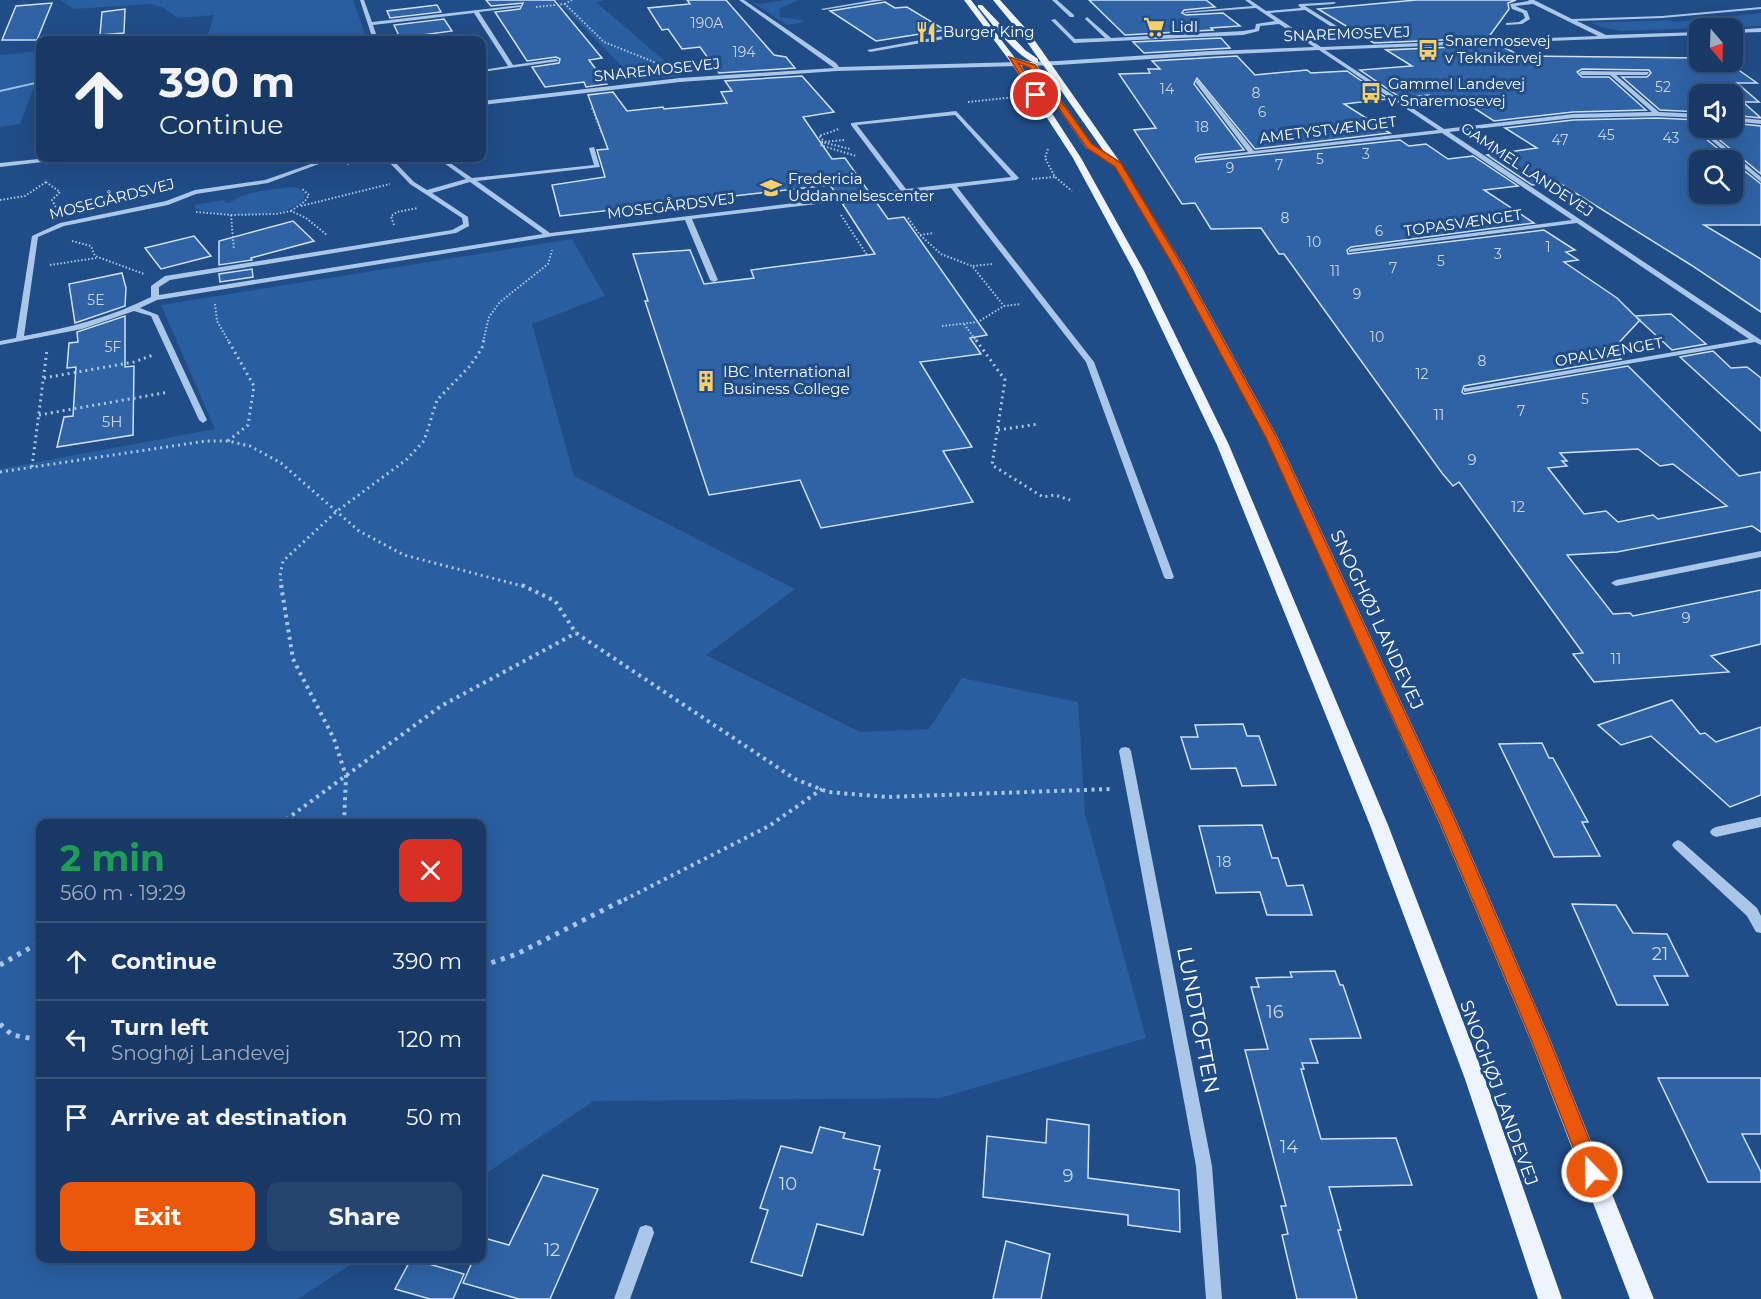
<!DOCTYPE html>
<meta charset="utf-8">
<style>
body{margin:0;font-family:Montserrat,sans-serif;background:#25446e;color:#f1f3f6;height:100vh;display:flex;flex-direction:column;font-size:22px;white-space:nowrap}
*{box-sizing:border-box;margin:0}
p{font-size:20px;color:#9facbf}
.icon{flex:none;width:33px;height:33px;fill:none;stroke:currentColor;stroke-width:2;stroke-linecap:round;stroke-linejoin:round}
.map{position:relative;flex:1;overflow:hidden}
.side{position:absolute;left:36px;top:819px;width:450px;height:444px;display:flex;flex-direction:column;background:#183965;border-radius:12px;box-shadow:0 6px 24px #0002,0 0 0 2px #365379}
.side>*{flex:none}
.hud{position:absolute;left:36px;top:36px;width:450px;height:126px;border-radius:12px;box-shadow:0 6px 24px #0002,0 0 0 2px #365379;background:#183965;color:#f1f3f6;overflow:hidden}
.needle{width:39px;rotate:161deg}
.tools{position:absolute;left:1689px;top:18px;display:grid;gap:12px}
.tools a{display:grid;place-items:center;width:54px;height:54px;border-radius:12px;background:#183965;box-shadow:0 6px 24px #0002,0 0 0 2px #365379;font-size:30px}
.pin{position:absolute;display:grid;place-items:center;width:51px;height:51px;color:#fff;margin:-26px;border:3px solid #fff;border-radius:50%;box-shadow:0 2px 6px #0007}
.me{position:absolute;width:66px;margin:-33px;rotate:338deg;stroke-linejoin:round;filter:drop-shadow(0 0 4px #0008)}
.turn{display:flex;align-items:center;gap:21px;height:126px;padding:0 24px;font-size:27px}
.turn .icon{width:78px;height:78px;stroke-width:2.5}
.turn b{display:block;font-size:42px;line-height:51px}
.round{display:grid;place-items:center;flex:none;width:63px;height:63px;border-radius:12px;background:#25446e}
.head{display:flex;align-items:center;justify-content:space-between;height:102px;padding:0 24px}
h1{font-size:36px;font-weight:700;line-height:45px;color:#1e9e55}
.button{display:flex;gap:12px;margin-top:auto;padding:12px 24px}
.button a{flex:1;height:69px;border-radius:12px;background:#ea580c;color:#fff;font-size:24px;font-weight:700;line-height:69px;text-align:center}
.button a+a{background:#25446e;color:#f1f3f6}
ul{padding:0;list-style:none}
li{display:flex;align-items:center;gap:18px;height:78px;padding:0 24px;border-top:2px solid #365379}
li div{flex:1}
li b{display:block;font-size:22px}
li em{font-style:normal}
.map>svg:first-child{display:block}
.green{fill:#295ea0}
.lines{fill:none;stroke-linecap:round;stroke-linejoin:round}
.stream{fill:#9dc1ec;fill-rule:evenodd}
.building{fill:#2f63a5;stroke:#cee1f8;stroke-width:1.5;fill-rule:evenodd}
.path-far3{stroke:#aac7ea;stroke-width:2;stroke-dasharray:1.5 2;stroke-linecap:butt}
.path-far2{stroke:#aac7ea;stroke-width:3;stroke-dasharray:2 4;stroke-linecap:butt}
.path-far1{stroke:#aac7ea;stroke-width:4;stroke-dasharray:3 4.5;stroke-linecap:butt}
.path{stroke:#aac7ea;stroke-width:5;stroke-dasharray:4 6;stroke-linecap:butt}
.minor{fill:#aac7ea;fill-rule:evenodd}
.major{fill:#eef4fe;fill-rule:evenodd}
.route{fill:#ea580c;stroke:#983908;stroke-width:1.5}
.labels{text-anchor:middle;stroke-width:6;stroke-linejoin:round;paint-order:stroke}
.far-number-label{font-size:14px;fill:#cbd8e8}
.far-poi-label{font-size:15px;fill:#fff;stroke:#204c87;text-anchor:start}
.far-street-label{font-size:15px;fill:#fff;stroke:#204c87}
.number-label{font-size:15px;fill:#cbd8e8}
.street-label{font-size:18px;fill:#fff;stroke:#204c87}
.near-number-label{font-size:18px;fill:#cbd8e8}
.near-street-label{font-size:21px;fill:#fff;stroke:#204c87}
</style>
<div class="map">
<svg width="1761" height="1299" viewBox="0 0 1761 1299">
<rect width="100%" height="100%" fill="#204c87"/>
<g class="green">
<path d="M60 0H353L365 34 324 40H166L207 38 214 15 178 18 162 7 150 4 74 9Z"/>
<path d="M556 0H605L596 2 682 76 636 80Z"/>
<path d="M785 0H800L780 8 779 17 801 20 804 22 787 25 752 2 760 4Z"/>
<path d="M1761 13V26L1622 31 1604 28 1592 23 1669 20 1675 22Z"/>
<path d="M40 51V88L33 90 20 124 0 127V55Z"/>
<path d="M292 187 300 189 305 194 304 199C298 204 291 209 284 211 264 216 213 217 195 208V205L224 200 225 203C234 203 235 198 242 196 258 190 276 189 292 187Z"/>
<path d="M572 239 605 296 532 324 574 476 795 589 706 655 860 732 929 729 962 678 1078 702 1085 813 1146 1038 940 1098 594 1101 482 1176V824H40V1258L359 1259 298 1299H0V469L215 429 161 305Z"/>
</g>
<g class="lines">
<path class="stream" d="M40 81V83L0 92V90Z"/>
</g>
<g class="building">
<path d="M486 0H554L602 58 589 60 607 84 586 87 584 82 545 87 532 67 559 63 560 59 556 57 527 61 495 12 520 9 523 3 491 6Z"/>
<path d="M687 0H726L774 55 786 57 795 68 719 73 700 47 682 49 668 29 662 30 648 8 690 4Z"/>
<path d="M1089 0H1206L1215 7 1184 10 1182 13 1186 15 1223 13 1240 26 1211 28 1213 30 1125 35Z"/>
<path d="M1416 0H1516L1508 3 1509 9 1488 38 1374 43 1318 9Z"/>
<path d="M885 2 895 8 907 7 945 30 876 41 830 11Z"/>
<path d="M52 3 37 40H2L16 6Z"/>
<path d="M437 5 441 12 390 18 387 11Z"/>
<path d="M125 9 124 33 100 35 102 12Z"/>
<path d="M444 19 452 31 400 38 394 25Z"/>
<path d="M1221 38 1230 48 1144 53 1133 42Z"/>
<path d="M1500 45 1520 56 1700 58V62H1727L1757 83H1737L1759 102H1743L1761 118 1732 115V94H1700V112L1660 110 1622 77H1647L1651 73 1649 70 1582 69 1577 72 1582 77H1609L1646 110 1573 112 1494 121 1468 104 1446 106 1429 95 1401 98 1360 70 1412 66 1386 50Z"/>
<path d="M1237 56 1255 75 1307 70 1311 73 1347 71 1388 99 1344 104 1390 133 1255 149 1197 78 1194 84 1244 150 1199 155 1195 158 1196 162 1400 140 1409 146 1426 144 1448 159 1473 156 1518 186 1484 190 1534 223 1351 247 1347 250 1348 254 1544 230 1575 250 1566 252 1578 260 1564 262 1617 298 1635 316 1671 314 1706 344 1672 350 1636 317 1640 320 1612 350 1621 359 1464 386 1462 392 1464 394 1628 366 1739 476 1761 472V532L1752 526 1617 552 1567 555 1613 614 1630 613 1633 616 1761 590V644L1711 656 1729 672 1594 682 1573 654 1583 653 1459 482 1453 486 1442 473 1284 254H1279L1261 228 1211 229 1195 203 1182 204 1134 130 1156 128 1119 74 1150 73 1148 69H1160L1152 61ZM1638 449 1660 466 1673 464 1727 506 1658 519 1653 515 1618 522 1606 511 1584 514 1548 468 1567 466 1562 461H1567L1560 453Z"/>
<path d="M802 76 834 112 803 117 832 159 845 158 869 192 837 195 830 185 560 216 552 185 605 177 597 150 608 149 588 95 613 92 627 111 663 107 664 109 727 103 721 92 732 91 725 81Z"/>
<path d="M1657 118 1700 120 1695 130 1732 160H1700V194H1732V161L1761 184V225H1704L1761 259V312L1691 265 1558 182 1532 185 1487 155 1537 148 1505 128 1573 120Z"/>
<path d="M1732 123 1761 126V174L1705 128H1732Z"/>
<path d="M874 199 888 219 904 217 987 335 970 338 981 354 920 362 972 447 943 451 973 502 821 528 800 480 709 495 645 301H648L633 254 690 250 704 284 754 278 751 270 875 254 842 203Z"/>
<path d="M293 221 314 241 251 258 252 260 219 265V241Z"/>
<path d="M194 236 211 256 161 269 145 248Z"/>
<path d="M252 269 253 277 220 282 219 274Z"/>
<path d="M122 273 126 288 125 306 75 323 69 284Z"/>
<path d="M125 316V367L134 366 133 435 57 447 64 417 73 416 76 367 67 368 69 343 78 342 77 332Z"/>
<path d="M1713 351 1731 368 1747 367 1761 378V431L1680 357Z"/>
<path d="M1672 700 1700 734 1705 733 1716 742 1761 727V795L1730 807 1651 736 1621 745 1598 725Z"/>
<path d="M1243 724 1247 736H1259L1276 785 1242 786 1236 768 1191 769 1181 737H1198L1195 725Z"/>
<path d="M1542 743 1549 758H1553L1588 822H1582L1600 856 1554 857 1499 744Z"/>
<path d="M1262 825 1272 858H1278L1287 886 1303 885 1312 915H1267L1260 892 1216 893 1199 826Z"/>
<path d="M1572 904 1616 905 1633 933 1667 934 1688 976H1654L1668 1005H1617Z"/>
<path d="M1335 971 1340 985H1343L1361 1038 1310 1039 1318 1063H1302L1304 1069H1301L1321 1139 1396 1138 1412 1185 1329 1187 1341 1230H1338L1357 1299H1297L1282 1235 1288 1234 1281 1206H1286L1245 1050 1268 1049 1251 987H1259L1256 978 1292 977 1290 972Z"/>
<path d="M1658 1078H1761V1134H1742L1761 1172V1182H1708Z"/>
<path d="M1047 1119 1089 1125 1088 1178 1179 1190 1180 1232 1128 1225V1215L983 1197 987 1136 1046 1143Z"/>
<path d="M820 1127 845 1133 843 1138 880 1146 874 1169 880 1170 863 1235 817 1224 802 1276 751 1262 768 1210 760 1208 781 1146 812 1153Z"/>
<path d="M543 1175 598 1189 550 1299H519L463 1283 474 1258H482V1244L484 1238 509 1245Z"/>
<path d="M1006 1241 1050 1254 1041 1299H993Z"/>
<path d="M411 1259 464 1274 453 1299H430L395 1289Z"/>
</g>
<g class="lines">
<g class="path-far3">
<path d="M572 0 565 4 604 42 659 64"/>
<path d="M536 7 565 4"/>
<path d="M968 102 1015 97"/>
<path d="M592 108 602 134"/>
<path d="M823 140 819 136 839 129"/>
<path d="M844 140 822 142 850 149"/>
<path d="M823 144 820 145 856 156"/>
<path d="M1048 149 1045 158 1055 177 1072 191"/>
<path d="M347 164 364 158"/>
<path d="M1032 179 1055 177"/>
<path d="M46 182 60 192 52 200 57 209"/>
<path d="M0 200 25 196 46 182 45 180"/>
<path d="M301 206 390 184"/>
<path d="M291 211 305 201 309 195 301 188"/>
<path d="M196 212 231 215 276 214 291 211 306 218 327 235"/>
<path d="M231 215 234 250"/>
<path d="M841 215 867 255"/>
<path d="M908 218 920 235 941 254 972 266 1004 306"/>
<path d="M394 225 391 216 397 212 418 208"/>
<path d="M920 235 934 233"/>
<path d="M72 241 91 246 95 256 144 274"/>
<path d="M50 265 96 258"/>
<path d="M973 266 992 264"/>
<path d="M215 304 217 321 229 342"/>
<path d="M964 324 977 342"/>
<path d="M942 326 978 322 1004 306 1021 304"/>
<path d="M483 342 489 317 500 302 548 264 552 250"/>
</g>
<g class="path-far2">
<path d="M976 340 1005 380 992 465 1043 497 1055 495 1070 500"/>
<path d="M44 378 134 362 153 355"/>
<path d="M39 415 169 392"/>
<path d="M998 430 1038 424"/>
<path d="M228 441 248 425 254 386 228 340"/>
<path d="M32 467 47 350"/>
<path d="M0 472 206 441H228L250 446 281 463 359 531 404 555 526 587"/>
<path d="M282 587 280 576 283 561 337 511 406 460 424 441 437 400 470 366 482 348 484 340"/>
</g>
<g class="path-far1">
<path d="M281 585 293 659 334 739 346 776 344 824"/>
<path d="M522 585 555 601 576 633 795 779 828 792 887 797 1112 789"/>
<path d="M280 824 441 706 576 633"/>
<path d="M624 900 769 826 822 789"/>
</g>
<g class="path">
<path d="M0 965 40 942"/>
<path d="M482 966 517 954 627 898"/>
<path d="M0 1024 12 1035 40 1040"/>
</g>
<g class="minor">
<path d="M360 0H364L372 22 522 5 520 7 479 12 513 65 556 59 559 61 482 72V70L508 66 474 13 373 25 378 40H373Z"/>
<path d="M739 0H744L836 63 839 67 1058 61 1211 51 1314 47 1279 24 1260 26 1259 31 1243 35 1074 43 1051 20 1055 19 1075 39 1105 38 1085 19 1087 17 1111 38 1243 31 1255 29 1256 24 1275 21 1256 8 1186 13 1184 12 1253 6 1245 0H1250L1266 11 1301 8 1298 5 1300 4 1336 2 1334 4 1305 6 1343 30 1341 33 1305 10 1270 13 1321 47 1598 36 1533 4 1515 6 1527 11 1530 19 1522 24 1506 25V23L1519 22 1525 18 1523 13 1512 9 1510 4 1529 1 1528 0H1534L1572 19 1662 16 1761 7V9L1662 18 1577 21 1606 35 1700 32V35L1325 50 1444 129 1573 114 1652 112 1610 75H1582L1579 73 1582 71 1649 72 1647 75H1616L1659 112 1700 114V118L1657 116 1573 118 1449 132 1761 340V345L1755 342 1464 392V388H1467L1749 339 1577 223 1349 252V250L1351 249 1572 220 1442 133 1197 160V158L1199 157 1248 152 1196 83V81L1198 80 1254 151 1438 130 1319 50 1211 55 1058 65 837 71 680 82 482 105V101L680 78 834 68Z"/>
<path d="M873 0H885L823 10 821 9Z"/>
<path d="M1052 0H1057L1074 15V17H1070Z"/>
<path d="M1761 28V32L1732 33V30Z"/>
<path d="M959 33 961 36 870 52 867 50Z"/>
<path d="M956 111 1019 178 1016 180 957 187 1094 362 1174 577 1172 579H1166L1164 577 1086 362 951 188 692 219 718 280 714 282 710 280 685 220 554 236 157 300 140 308 158 315 207 420 203 423 199 420 151 316 134 311 82 329 0 345V341L16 338 32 236 60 223 166 201 195 190 265 180 328 158H335L268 183 196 194 168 205 64 226 38 237 24 336C69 328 111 317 151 297V286L165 276 452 230 463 224 462 218 410 184 385 158H391L414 182 427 190 466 179 437 158H443L472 178 594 165 589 148 594 147 600 167 477 181 550 233 900 190 851 125V123ZM955 115 1011 177 906 189 857 125ZM470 182 543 234 159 295V287L170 280 456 233 469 226 468 217 432 193Z"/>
<path d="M1732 117 1761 120V124L1732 121Z"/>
<path d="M1700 126 1761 177V182L1698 129 1697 128Z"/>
<path d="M48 158H62L59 160 0 167V163Z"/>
<path d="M1761 551V557L1616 586 1611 583 1616 580Z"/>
<path d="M1125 747 1129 748 1131 751 1212 1166 1222 1299H1206L1196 1166 1119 751 1121 748Z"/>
<path d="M1761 817V827L1716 837 1712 835 1710 832 1712 829 1716 827Z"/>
<path d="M1678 840 1682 842 1757 908 1761 916V933L1756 932 1747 916 1674 848 1672 845 1674 842Z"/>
<path d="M646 1225 652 1227 654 1233 630 1299H614L640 1227Z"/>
</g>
<g class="major">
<path d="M964 0H971L1015 58 1036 64 1092 144 1105 153 1022 35 993 0H1000L1028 31 1122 165 1184 267 1278 438 1456 820 1552 1044 1654 1299H1630L1532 1044 1438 820 1266 438 1174 267 1114 165 1086 148 1030 68 1020 64 1081 158 1144 271 1229 445 1388 825 1485 1079 1562 1299H1538L1465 1079 1370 825 1217 445 1134 271 1073 158 1012 64Z"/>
<path d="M978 5H982L1025 50 1038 59V63C1021 63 989 20 978 7Z"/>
</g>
</g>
<path class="route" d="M1009 57 1035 65 1092 144 1121 163 1183 267 1277 438 1455 820 1551 1044 1602 1172 1599 1178 1592 1181 1585 1178 1533 1044 1439 820 1266 438 1174 267 1115 167 1087 148 1030 68 1018 63 1039 95 1033 96Z"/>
<defs>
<symbol id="supermarket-bare" viewBox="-9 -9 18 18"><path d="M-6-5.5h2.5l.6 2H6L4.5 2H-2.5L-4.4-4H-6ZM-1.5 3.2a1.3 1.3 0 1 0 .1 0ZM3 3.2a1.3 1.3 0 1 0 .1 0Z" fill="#f8d06a" stroke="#204c87" stroke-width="2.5" paint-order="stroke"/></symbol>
<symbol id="restaurant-bare" viewBox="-9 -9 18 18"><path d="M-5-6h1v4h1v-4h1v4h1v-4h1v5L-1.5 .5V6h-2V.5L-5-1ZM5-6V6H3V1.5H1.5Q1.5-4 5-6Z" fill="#f8d06a" stroke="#204c87" stroke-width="2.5" paint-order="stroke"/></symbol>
<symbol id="bus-bare" viewBox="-9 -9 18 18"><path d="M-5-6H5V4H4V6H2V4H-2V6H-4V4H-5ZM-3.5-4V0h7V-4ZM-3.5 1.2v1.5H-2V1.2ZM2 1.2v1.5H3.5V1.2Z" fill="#f8d06a" stroke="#204c87" stroke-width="2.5" paint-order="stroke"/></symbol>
<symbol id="school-bare" viewBox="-9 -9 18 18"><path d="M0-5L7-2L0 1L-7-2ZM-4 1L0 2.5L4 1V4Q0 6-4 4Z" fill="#f8d06a" stroke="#204c87" stroke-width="2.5" paint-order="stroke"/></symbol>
<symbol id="building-bare" viewBox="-9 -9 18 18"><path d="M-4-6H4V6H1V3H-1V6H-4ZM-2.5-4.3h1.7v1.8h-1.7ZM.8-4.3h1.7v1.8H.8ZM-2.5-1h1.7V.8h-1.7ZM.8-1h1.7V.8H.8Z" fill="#f8d06a" stroke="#204c87" stroke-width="2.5" paint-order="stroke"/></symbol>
</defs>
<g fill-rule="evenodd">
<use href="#supermarket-bare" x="1139" y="12" width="30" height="30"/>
<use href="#restaurant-bare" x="911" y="17" width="30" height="30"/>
<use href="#bus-bare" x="1413" y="35" width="30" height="30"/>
<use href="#bus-bare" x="1356" y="78" width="30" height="30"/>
<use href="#school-bare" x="756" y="173" width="30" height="30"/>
<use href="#building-bare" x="691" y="366" width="30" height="30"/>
</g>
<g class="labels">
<g class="far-number-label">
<text x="707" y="28">190A</text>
<text x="744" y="57">194</text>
<text x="1663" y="92">52</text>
<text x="1167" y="94">14</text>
<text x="1256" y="98">8</text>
<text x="1262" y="117">6</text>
<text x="1202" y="132">18</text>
<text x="1606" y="140">45</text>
<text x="1671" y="143">43</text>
<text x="1560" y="145">47</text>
<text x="1366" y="159">3</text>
<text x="1320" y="164">5</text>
<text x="1279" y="170">7</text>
<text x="1230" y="173">9</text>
<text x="1285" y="223">8</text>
<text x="1379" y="236">6</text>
<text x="1314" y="247">10</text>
<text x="1548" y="252">1</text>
<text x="1498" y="259">3</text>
<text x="1441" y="266">5</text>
<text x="1393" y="273">7</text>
<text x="1335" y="276">11</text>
<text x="1357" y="299">9</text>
<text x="96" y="305">5E</text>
<text x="1377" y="342">10</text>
<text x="113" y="352">5F</text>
<text x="1482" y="366">8</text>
<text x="1422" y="379">12</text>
<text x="1585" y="404">5</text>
<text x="1521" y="416">7</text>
</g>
<g class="far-poi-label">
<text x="1171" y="32">Lidl</text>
<text x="943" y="37">Burger King</text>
<text x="1445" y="46">Snaremosevej<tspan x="1445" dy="17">v Teknikervej</tspan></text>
<text x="1388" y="89">Gammel Landevej<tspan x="1388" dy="17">v Snaremosevej</tspan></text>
<text x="788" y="184">Fredericia<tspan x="788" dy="17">Uddannelsescenter</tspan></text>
<text x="723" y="377">IBC International<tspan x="723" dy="17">Business College</tspan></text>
</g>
<g class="far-street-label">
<text transform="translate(1347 34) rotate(-2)" y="5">SNAREMOSEVEJ</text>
<text transform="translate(657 70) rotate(-6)" y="5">SNAREMOSEVEJ</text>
<text transform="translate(1328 130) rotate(-7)" y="5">AMETYSTVÆNGET</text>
<text transform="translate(1527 170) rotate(34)" y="5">GAMMEL LANDEVEJ</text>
<text transform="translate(112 199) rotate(-14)" y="5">MOSEGÅRDSVEJ</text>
<text transform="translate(671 206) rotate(-7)" y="5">MOSEGÅRDSVEJ</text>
<text transform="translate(1463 223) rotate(-8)" y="5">TOPASVÆNGET</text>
<text transform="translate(1609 352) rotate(-10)" y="5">OPALVÆNGET</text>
</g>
<g class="number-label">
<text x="1439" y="420">11</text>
<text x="112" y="427">5H</text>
<text x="1472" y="465">9</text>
<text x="1518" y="512">12</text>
<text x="1686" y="623">9</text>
<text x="1616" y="664">11</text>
<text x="1224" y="867">18</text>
</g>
<g class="street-label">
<text transform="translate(1377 620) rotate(65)" y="6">SNOGHØJ LANDEVEJ</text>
<text transform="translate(1499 1093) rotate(70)" y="6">SNOGHØJ LANDEVEJ</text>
</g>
<g class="near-number-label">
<text x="1660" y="960">21</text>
<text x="1275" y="1018">16</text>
<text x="1289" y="1153">14</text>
<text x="1068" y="1182">9</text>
<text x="788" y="1190">10</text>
<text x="552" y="1256">12</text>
</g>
<g class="near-street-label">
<text transform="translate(1198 1020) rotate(79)" y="7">LUNDTOFTEN</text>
</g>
</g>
</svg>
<div class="tools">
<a><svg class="needle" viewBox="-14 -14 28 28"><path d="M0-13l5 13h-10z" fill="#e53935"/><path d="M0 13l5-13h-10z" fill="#9facbf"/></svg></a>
<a><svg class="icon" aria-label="sound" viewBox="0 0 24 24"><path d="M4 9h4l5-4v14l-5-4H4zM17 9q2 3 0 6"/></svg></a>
<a><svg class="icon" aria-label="search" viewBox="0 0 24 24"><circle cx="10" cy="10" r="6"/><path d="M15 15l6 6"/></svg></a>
</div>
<div class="pin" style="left:1036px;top:95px;background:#d93025"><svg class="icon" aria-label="arrive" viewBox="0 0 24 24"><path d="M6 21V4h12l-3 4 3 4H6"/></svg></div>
<svg class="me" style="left:1592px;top:1172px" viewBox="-20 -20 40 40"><circle r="17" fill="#ea580c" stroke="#fff" stroke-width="3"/><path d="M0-11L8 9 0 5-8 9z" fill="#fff"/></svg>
<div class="hud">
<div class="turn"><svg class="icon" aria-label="ahead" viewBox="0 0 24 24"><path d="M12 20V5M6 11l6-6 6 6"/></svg><div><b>390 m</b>Continue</div></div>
</div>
<section class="side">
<div class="head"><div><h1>2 min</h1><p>560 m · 19:29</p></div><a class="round" style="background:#d93025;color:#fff"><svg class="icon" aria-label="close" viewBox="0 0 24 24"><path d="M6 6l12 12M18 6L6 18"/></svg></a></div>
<ul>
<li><svg class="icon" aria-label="ahead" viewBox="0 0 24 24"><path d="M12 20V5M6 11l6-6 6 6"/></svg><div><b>Continue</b></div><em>390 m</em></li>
<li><svg class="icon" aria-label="left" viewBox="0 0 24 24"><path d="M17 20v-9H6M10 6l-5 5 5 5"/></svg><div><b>Turn left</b><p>Snoghøj Landevej</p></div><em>120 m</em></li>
<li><svg class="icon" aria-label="arrive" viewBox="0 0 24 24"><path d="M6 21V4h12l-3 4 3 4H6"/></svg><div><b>Arrive at destination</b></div><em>50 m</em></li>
</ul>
<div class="button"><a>Exit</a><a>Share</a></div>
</section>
</div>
